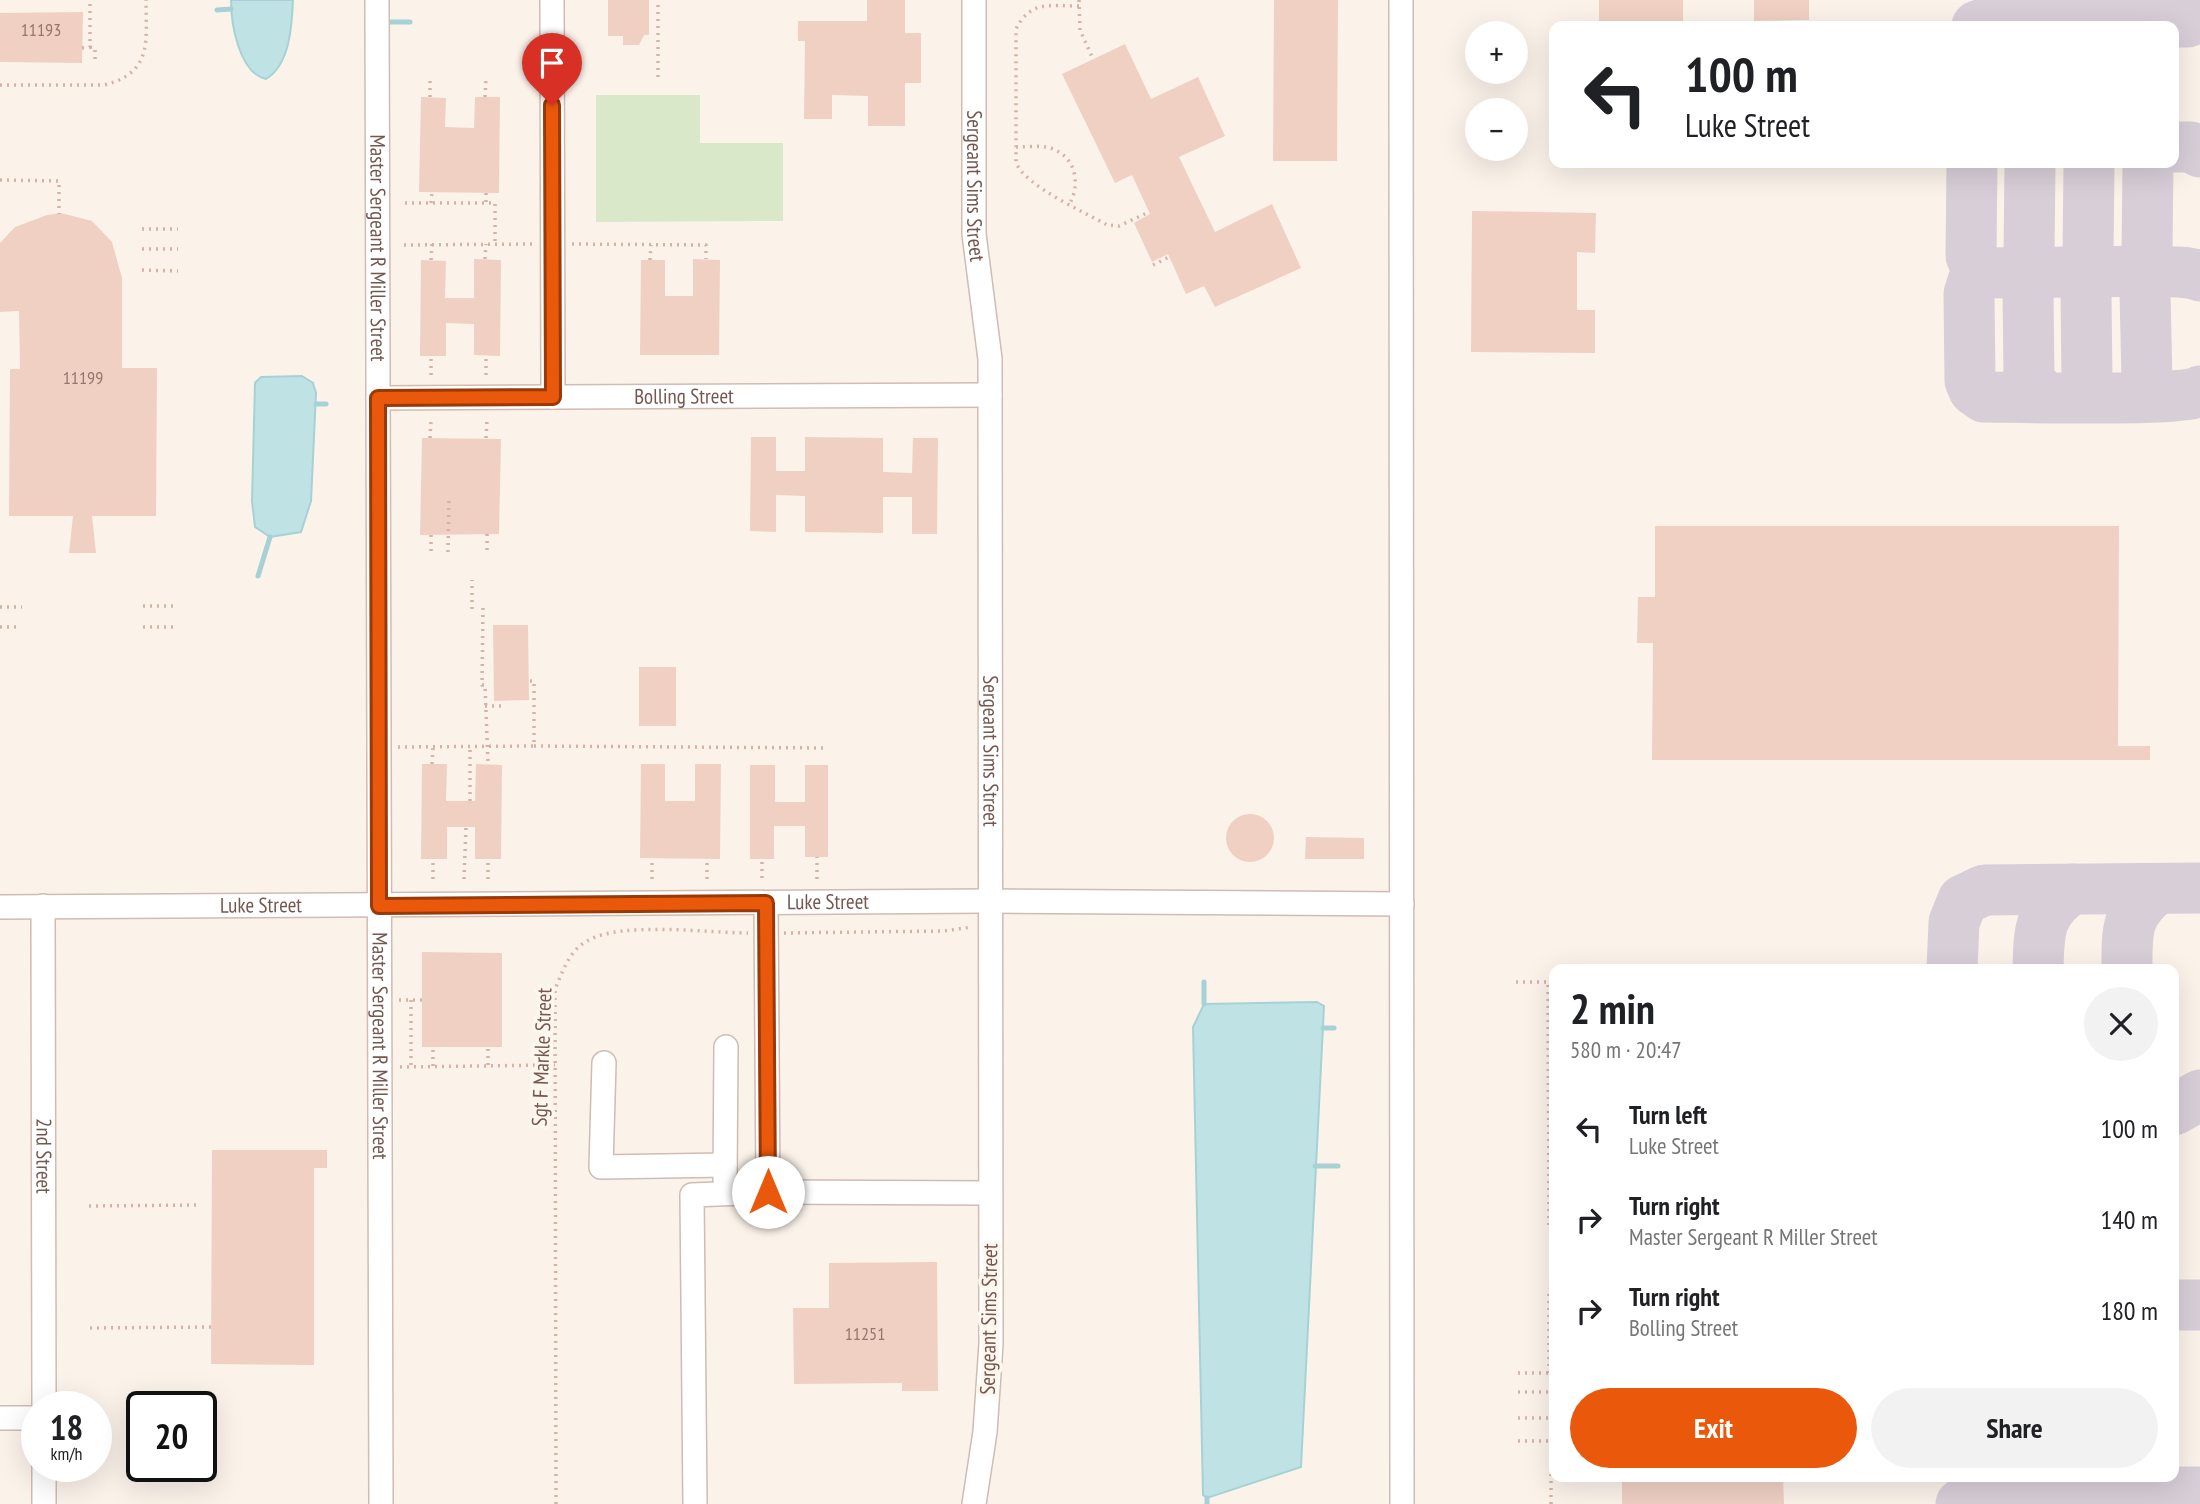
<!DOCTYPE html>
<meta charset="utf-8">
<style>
body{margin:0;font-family:"PT Sans Narrow",sans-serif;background:#f2f2f2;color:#202124;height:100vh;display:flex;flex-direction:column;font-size:26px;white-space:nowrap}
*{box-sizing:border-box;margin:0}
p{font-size:23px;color:#757577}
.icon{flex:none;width:38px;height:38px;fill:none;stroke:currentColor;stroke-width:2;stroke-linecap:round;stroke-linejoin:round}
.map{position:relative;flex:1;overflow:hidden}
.side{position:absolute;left:1549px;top:964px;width:630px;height:518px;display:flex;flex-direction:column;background:#fff;border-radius:14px;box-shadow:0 7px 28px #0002}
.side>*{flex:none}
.hud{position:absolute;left:1549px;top:21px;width:630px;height:147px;border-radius:14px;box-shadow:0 7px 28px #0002;background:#fff;color:#202124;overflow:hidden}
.tools{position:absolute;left:1465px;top:21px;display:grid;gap:14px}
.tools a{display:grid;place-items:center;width:63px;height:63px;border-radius:50%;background:#fff;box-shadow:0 7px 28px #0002;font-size:35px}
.speed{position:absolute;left:21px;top:1391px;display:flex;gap:14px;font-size:35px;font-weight:700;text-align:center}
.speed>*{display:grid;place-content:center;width:91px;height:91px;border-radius:50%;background:#fff;box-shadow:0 7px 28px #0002;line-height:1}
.speed small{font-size:18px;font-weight:400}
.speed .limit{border:4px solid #111;border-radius:10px;background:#fff;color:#111}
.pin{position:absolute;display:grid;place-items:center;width:60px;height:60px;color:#fff;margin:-72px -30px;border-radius:50% 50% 50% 0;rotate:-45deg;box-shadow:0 0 7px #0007}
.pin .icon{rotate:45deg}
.me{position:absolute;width:77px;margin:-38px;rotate:0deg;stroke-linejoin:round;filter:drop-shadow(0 0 5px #0008)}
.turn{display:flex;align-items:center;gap:24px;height:147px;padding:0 21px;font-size:32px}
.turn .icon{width:91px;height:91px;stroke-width:2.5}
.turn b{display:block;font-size:49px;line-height:60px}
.round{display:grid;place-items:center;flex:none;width:74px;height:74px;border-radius:37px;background:#f2f2f2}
.headline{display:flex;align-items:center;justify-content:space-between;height:119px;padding:0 21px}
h1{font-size:42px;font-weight:700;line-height:52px}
.primary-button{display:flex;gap:14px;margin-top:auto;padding:14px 21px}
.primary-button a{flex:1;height:80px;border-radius:42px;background:#ea580c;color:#fff;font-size:28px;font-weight:700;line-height:80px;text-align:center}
.primary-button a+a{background:#f2f2f2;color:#202124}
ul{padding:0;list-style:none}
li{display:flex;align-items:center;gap:21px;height:91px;padding:0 21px}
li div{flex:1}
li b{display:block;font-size:26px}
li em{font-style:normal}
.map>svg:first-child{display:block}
.green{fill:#d9e8c9}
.water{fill:#bfe2e4;stroke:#a6d2d5;stroke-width:2}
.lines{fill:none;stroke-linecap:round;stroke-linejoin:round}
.stream{stroke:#a6d2d5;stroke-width:5}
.taxiway{stroke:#d8ced8;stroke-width:51}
.building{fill:#efd0c3}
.minor-casing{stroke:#cfbcb3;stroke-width:26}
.path{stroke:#d4b3a6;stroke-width:3.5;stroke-dasharray:2 5;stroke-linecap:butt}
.minor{stroke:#fff;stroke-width:23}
.route-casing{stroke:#983908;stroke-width:18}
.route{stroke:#ea580c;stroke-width:12}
.labels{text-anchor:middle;stroke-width:7;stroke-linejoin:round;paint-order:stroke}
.number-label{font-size:18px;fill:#93766c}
.street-label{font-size:21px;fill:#74584f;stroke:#fef7f0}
</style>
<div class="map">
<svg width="2200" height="1504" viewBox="0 0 2200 1504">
<rect width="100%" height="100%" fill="#fbf3ea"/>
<path class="green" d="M596 95H700V143H783V221L596 222Z"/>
<g class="water">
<path d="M231 0H293C292 25 290 65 266 79 239 73 231 24 231 0Z"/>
<path d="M302 376 313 383 316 393 311 501 301 532 270 537 255 527 252 501 255 383 261 377Z"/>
<path d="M1317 1002 1324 1006 1301 1467 1207 1498 1203 1495 1193 1027 1204 1004Z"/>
</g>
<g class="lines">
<g class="stream">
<path d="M217 10 231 9"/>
<path d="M382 22H410"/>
<path d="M316 404H326"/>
<path d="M258 576 270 537"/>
<path d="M1204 1004V982"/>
<path d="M1323 1028H1334"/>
<path d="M1315 1166H1338"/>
<path d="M1207 1498V1504"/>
</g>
<g class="taxiway">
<path d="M1977 26 1986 23 2188 22 2200 16"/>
<path d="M2174 147H2191L2200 152"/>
<path d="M1972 163 1971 256 1975 265 1984 273"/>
<path d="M2030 163 2029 255 2033 264 2043 271 2032 279 2028 292 2029 379 2042 396"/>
<path d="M2089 163 2088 256 2092 265 2102 272 2090 281 2086 293 2087 381 2091 389 2101 397"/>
<path d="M2148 163 2147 253C2159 282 2176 266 2200 276"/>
<path d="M2161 396 2151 389 2147 380 2145 293 2150 280 2161 271 1984 273 1973 281 1969 294 1970 381 1974 390 1984 397C2014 397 2187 402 2200 391"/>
<path d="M1952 970 1954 922 1963 900 1984 890 2200 888"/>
<path d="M2038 970C2039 931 2038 912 2072 889"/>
<path d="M2127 970C2127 931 2125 914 2157 889"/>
<path d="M2174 1110 2200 1095"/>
<path d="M2174 1305H2200"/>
<path d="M1961 1504 1983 1493 2200 1492"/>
</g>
</g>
<g class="building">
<path d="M608 0H649V35H644L639 45H623V36H608Z"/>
<path d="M867 0H905V33H921V83H905V126H868V96L832 95V119H804L805 41H798V21H867Z"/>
<path d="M1274 0H1338L1337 161H1273Z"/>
<rect x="1599" y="0" width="84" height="26"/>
<path d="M1754 0H1809V20L1754 21Z"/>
<path d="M83 12 82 63 0 62V13Z"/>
<path d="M1125 44 1151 99 1198 77 1225 136 1179 157 1215 232 1272 204 1301 268 1215 307 1204 286 1186 294 1168 254 1152 262 1134 223 1150 214 1132 175 1115 183 1062 74Z"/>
<path d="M421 97 446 98 445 127 474 128 475 97H500L499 193 419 192Z"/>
<path d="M1472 211 1596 213 1595 253 1577 252V310H1595V353L1471 352Z"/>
<path d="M61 213 92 221 112 242 122 278V368H157L156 516H92L96 553H69L73 516H9L10 369H20L19 311 0 312V243L15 227 47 215Z"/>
<path d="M474 259 501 260 500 356 474 355V324L446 323V356H420L421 260 446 261 445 298H474Z"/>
<path d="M693 259 720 260 719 355H640L641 260H665V296H693Z"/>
<path d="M751 437H776V471H805V437L883 438V472L912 473 913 438H938L937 534H912V497H883V533L805 532V496L776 495V532L750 531Z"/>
<path d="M422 438 501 439 499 534 420 535Z"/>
<path d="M1655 526H2119L2118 746H2150V760H1652L1653 643H1637L1638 597H1655Z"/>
<path d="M493 625H528L529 700 494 701Z"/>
<rect x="639" y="667" width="37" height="59"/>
<path d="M422 764H447L446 801H475L476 764 502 765 501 859H475V827H447V859H421Z"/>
<path d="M641 764H665V801H695V764H721L720 859 640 858Z"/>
<path d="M750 765H775V802H805V765H828V857H805V826H774V859H750Z"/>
<circle cx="1250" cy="838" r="24"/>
<path d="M1306 837 1364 838V859H1305Z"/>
<path d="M422 952 502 953V1047H422Z"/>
<path d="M212 1150H327V1168H314V1365L211 1364Z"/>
<path d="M937 1262 938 1391H902V1383L794 1384 793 1308H829V1263Z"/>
<path d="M1622 1477H1783L1784 1504H1622Z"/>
</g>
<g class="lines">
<defs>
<g id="minor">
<path id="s1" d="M377 0 381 1504"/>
<path d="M552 0 553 397"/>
<path id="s2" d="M974 0V234L990 359 991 1344 985 1432 974 1504"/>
<path d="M1401 0 1402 1504"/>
<path id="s3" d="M378 398 990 395"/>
<path id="s4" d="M43 906 44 1407"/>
<path id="s5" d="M0 907 989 901 1402 904"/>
<path d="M604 1063 601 1167 725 1165"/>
<path d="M725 1180 726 1047"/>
<path d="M768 1192 990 1193"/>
<path d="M0 1418H37"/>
<path d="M44 1504V1466"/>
<path d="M695 1504 692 1195 768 1192 766 903"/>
</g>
</defs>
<use href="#minor" class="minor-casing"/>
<g class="path">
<path d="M1079 0 1080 30 1093 59"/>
<path d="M1079 6C1049 6 1031 0 1016 29V163C1028 188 1083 211 1107 225L1119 226 1149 212"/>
<path d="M90 47 95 48V60"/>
<path d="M82 48 90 47V0"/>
<path d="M658 77V0"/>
<path d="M430 81V98"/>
<path d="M0 85H104C153 73 146 41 146 0"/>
<path d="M485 97 486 80"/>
<path d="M1016 147C1027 147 1040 145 1050 148 1075 155 1081 183 1070 203"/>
<path d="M0 180 59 181V214"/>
<path d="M486 193V203"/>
<path d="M405 203H495V245"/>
<path d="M431 203 432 192"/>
<path d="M142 229H178"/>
<path d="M572 244 706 245V259"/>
<path d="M404 245 533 244"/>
<path d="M142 249H178"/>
<path d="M485 259 486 244"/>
<path d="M431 260 432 244"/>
<path d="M650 260 651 245"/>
<path d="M1153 265 1169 257"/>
<path d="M142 270 178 271"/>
<path d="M431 375V356"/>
<path d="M486 375V356"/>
<path d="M430 438 431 421"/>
<path d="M486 438 487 420"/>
<path d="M487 534V552"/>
<path d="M431 535V552"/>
<path d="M448 552 449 497"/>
<path d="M143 606H177"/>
<path d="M0 607H22"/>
<path d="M483 608 482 685H485L488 764"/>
<path d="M472 609V580"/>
<path d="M0 627H21"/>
<path d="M143 627H177"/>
<path d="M485 706H501V701"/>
<path d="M534 746 827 748"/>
<path d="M398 747 534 746V681H528"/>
<path d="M432 764 433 747"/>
<path d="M470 801V747"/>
<path d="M762 878V859"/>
<path d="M433 879V859"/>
<path d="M464 879 466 827"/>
<path d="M488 879V859"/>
<path d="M652 879V859"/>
<path d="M707 879V859"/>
<path d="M817 879V857"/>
<path d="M784 933 944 931 972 927"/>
<path d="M1516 982H1548L1549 1225 1554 1239"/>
<path d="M399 1000H422"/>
<path d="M411 1000V1066"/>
<path d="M488 1065V1047"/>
<path d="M433 1066V1047"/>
<path d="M400 1067 555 1065"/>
<path d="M89 1206 201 1205"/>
<path d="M90 1328 211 1327"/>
<path d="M1518 1373H1554"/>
<path d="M1549 1373V1294L1554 1274"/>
<path d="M1518 1392H1554"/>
<path d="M1518 1418H1554"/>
<path d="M1518 1441H1554"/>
<path d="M556 1504 555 989C563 971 569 951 587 941 620 921 709 933 748 933"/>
<path d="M1551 1504V1461L1554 1455"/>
</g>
<use href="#minor" class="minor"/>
</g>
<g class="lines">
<defs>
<path id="route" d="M552 105 553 397 378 398 379 906 766 903 768 1192"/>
</defs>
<use href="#route" class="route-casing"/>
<use href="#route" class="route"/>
</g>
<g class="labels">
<g class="number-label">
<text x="41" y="36">11193</text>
<text x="83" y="384">11199</text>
<text x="865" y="1340">11251</text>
</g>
<g class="street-label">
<text dy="7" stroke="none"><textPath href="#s2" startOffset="186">Sergeant Sims Street</textPath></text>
<text dy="7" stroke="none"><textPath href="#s1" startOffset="248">Master Sergeant R Miller Street</textPath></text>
<text dy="7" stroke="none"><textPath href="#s3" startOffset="306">Bolling Street</textPath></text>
<text dy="7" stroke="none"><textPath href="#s2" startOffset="752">Sergeant Sims Street</textPath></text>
<text dy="7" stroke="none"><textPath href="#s5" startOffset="828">Luke Street</textPath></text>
<text dy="7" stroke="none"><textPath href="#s5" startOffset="261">Luke Street</textPath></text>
<text dy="7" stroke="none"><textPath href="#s1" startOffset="1046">Master Sergeant R Miller Street</textPath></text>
<text transform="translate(542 1057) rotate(-88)" y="7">Sgt F Markle Street</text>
<text dy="7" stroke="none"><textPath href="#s4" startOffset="250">2nd Street</textPath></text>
<text transform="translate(989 1319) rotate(-89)" y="7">Sergeant Sims Street</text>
</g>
</g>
</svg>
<div class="tools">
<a>+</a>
<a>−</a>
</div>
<div class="speed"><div>18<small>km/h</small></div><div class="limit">20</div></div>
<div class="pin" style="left:552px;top:105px;background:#d93025"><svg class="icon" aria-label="arrive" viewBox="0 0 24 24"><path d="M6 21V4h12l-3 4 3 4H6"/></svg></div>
<svg class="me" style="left:768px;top:1192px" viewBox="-20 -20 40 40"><circle r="19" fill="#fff"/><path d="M0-13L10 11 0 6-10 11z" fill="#ea580c"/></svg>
<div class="hud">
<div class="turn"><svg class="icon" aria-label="left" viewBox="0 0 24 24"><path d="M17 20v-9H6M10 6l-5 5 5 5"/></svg><div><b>100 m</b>Luke Street</div></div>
</div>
<section class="side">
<div class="headline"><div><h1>2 min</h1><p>580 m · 20:47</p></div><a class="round"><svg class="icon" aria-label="close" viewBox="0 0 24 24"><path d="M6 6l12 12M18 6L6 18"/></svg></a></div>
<ul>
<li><svg class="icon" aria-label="left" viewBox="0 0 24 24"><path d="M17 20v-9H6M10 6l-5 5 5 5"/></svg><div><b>Turn left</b><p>Luke Street</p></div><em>100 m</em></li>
<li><svg class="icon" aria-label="right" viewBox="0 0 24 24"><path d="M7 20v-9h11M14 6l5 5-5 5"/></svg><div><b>Turn right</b><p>Master Sergeant R Miller Street</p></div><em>140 m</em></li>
<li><svg class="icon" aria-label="right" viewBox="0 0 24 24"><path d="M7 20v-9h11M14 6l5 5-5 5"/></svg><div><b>Turn right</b><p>Bolling Street</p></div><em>180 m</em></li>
</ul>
<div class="primary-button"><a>Exit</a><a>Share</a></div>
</section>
</div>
